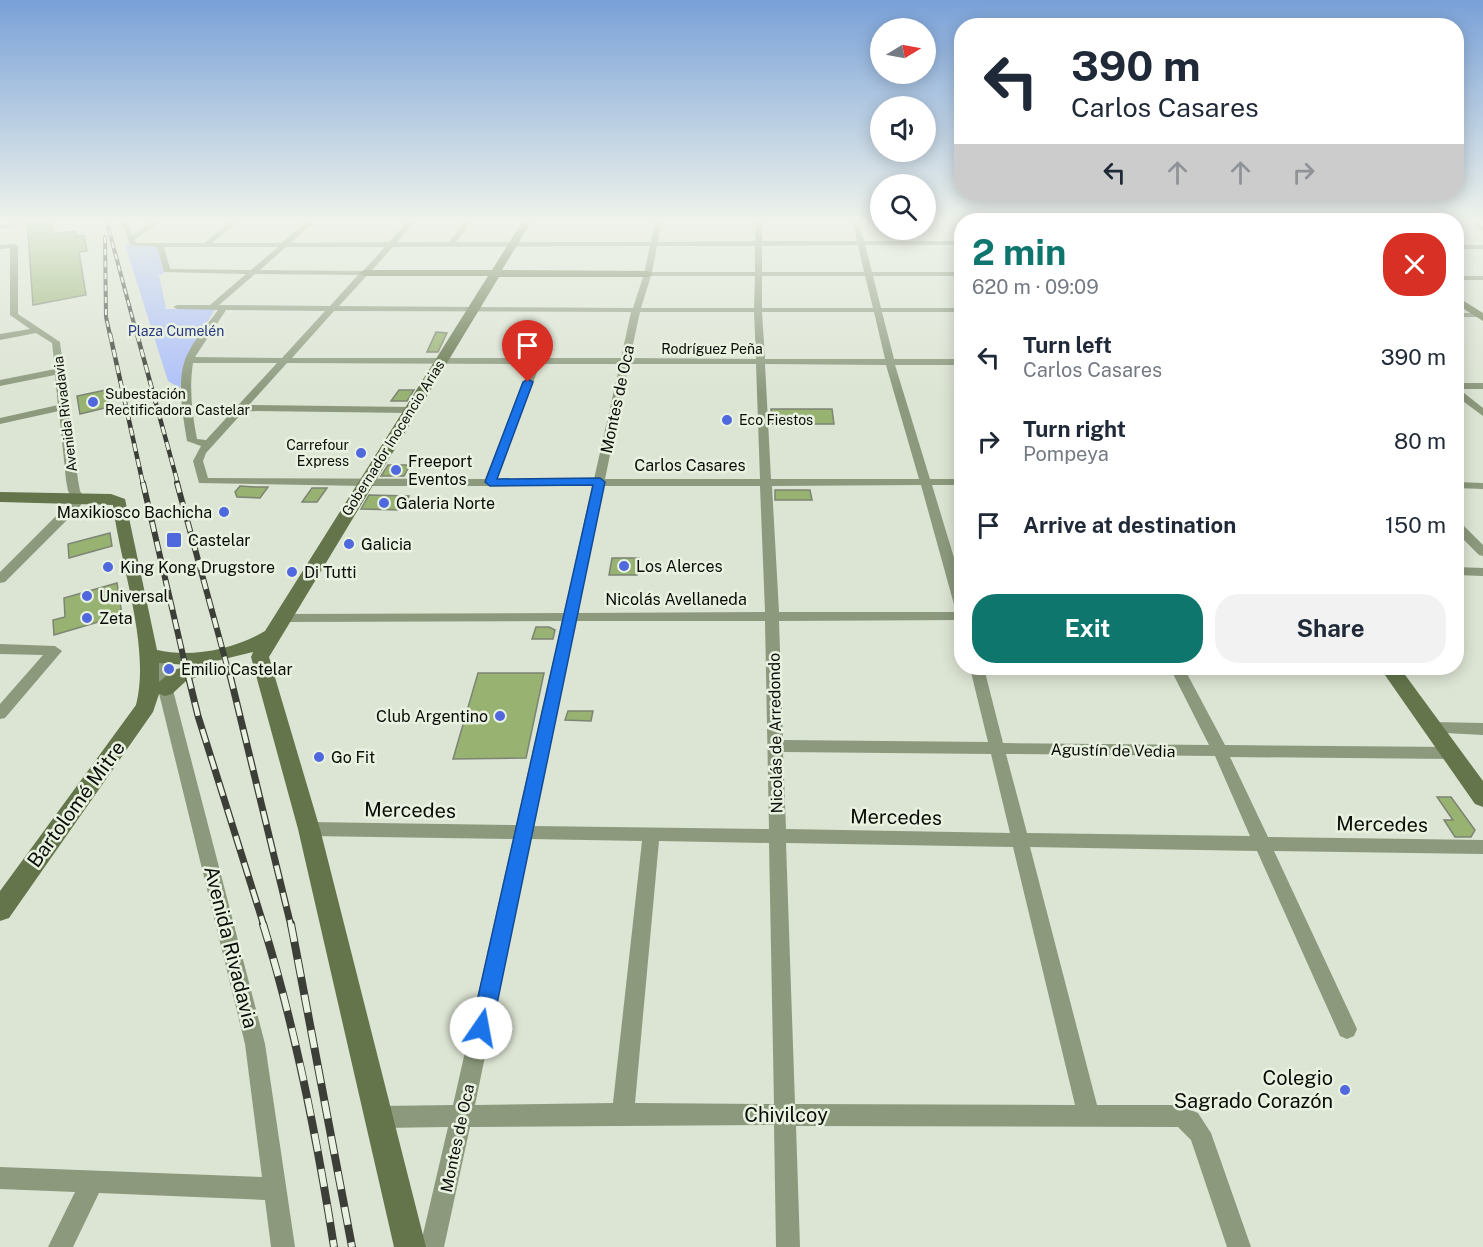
<!DOCTYPE html>
<meta charset="utf-8">
<style>
body{margin:0;font-family:"Public Sans",sans-serif;background:#f2f2f3;color:#1f2937;height:100vh;display:flex;flex-direction:column;font-size:22px;white-space:nowrap}
*{box-sizing:border-box;margin:0}
p{font-size:20px;color:#747a83}
.icon{flex:none;width:33px;height:33px;fill:none;stroke:currentColor;stroke-width:2;stroke-linecap:round;stroke-linejoin:round}
.map{position:relative;flex:1;overflow:hidden}
.side{position:absolute;left:954px;top:213px;width:510px;height:462px;display:flex;flex-direction:column;background:#fff;border-radius:24px;box-shadow:0 3px 15px #0003}
.side>*{flex:none}
.top-card{position:absolute;left:954px;top:18px;width:510px;height:183px;border-radius:24px;box-shadow:0 3px 15px #0003;background:#fff;color:#1f2937;overflow:hidden}
.needle{width:39px;rotate:80deg}
.controls{position:absolute;left:870px;top:18px;display:grid;gap:12px}
.controls a{display:grid;place-items:center;width:66px;height:66px;border-radius:50%;background:#fff;box-shadow:0 3px 15px #0003;font-size:30px}
.pin{position:absolute;display:grid;place-items:center;width:51px;height:51px;color:#fff;margin:-62px -26px;border-radius:50% 50% 50% 0;rotate:-45deg;box-shadow:0 0 6px #0007}
.pin .icon{rotate:45deg}
.me{position:absolute;width:66px;margin:-33px;rotate:12deg;stroke-linejoin:round;filter:drop-shadow(0 0 4px #0008)}
.turn{display:flex;align-items:center;gap:21px;height:126px;padding:0 18px;font-size:27px}
.turn .icon{width:78px;height:78px;stroke-width:2.5}
.turn b{display:block;font-size:42px;line-height:51px}
.lanes{display:flex;align-items:center;height:57px;padding:0 18px;background:#0003;justify-content:center;gap:30px;direction:ltr}
.lanes .off{opacity:.35}
.round{display:grid;place-items:center;flex:none;width:63px;height:63px;border-radius:24px;background:#f2f2f3}
.headline{display:flex;align-items:center;justify-content:space-between;height:102px;padding:0 18px}
h1{font-size:36px;font-weight:700;line-height:45px;color:#0f766e}
.primary-button{display:flex;gap:12px;margin-top:auto;padding:12px 18px}
.primary-button a{flex:1;height:69px;border-radius:24px;background:#0f766e;color:#fff;font-size:24px;font-weight:700;line-height:69px;text-align:center}
.primary-button a+a{background:#f2f2f3;color:#1f2937}
ul{padding:0;list-style:none}
li{display:flex;align-items:center;gap:18px;height:84px;padding:0 18px}
li div{flex:1}
li b{display:block;font-size:22px}
li em{font-style:normal}
.map>svg:first-child{display:block}
.green{fill:#adbff9}
.building{fill:#97b271;stroke:#7d8474;stroke-width:1.5}
.lines{fill:none;stroke-linecap:round;stroke-linejoin:round}
.street{fill:#8c997d;fill-rule:evenodd}
.secondary{fill:#64754c;fill-rule:evenodd}
.rail-far4-casing{stroke:#3c3f37;stroke-width:4}
.rail-far3-casing{stroke:#3c3f37;stroke-width:4.5}
.rail-far2-casing{stroke:#3c3f37;stroke-width:6}
.rail-far1-casing{stroke:#3c3f37;stroke-width:7}
.rail-casing{stroke:#3c3f37;stroke-width:8}
.rail-far4{stroke:#e9f1e0;stroke-width:2;stroke-dasharray:6;stroke-linecap:butt}
.rail-far3{stroke:#e9f1e0;stroke-width:3;stroke-dasharray:8;stroke-linecap:butt}
.rail-far2{stroke:#e9f1e0;stroke-width:4;stroke-dasharray:10;stroke-linecap:butt}
.rail-far1{stroke:#e9f1e0;stroke-width:4.5;stroke-dasharray:14;stroke-linecap:butt}
.rail{stroke:#e9f1e0;stroke-width:6;stroke-dasharray:18;stroke-linecap:butt}
.route{fill:#1a73e8;stroke:#114b97;stroke-width:1.5}
.poi-dot{fill:#5068dd;stroke:#e9f1e0;stroke-width:2}
.labels{text-anchor:middle;stroke-width:5;stroke-linejoin:round;paint-order:stroke}
.far-park-label{font-size:14px;fill:#2a3882;stroke:#e9f1e0}
.far-street-label{font-size:14px;fill:#0a0c07;stroke:#e9f1e0}
.far-poi-label{font-size:14px;fill:#0a0c07;stroke:#e9f1e0;text-anchor:start}
.street-label{font-size:16px;fill:#0a0c07;stroke:#e9f1e0}
.poi-label{font-size:16px;fill:#0a0c07;stroke:#e9f1e0;text-anchor:start}
.near-street-label{font-size:20px;fill:#0a0c07;stroke:#e9f1e0}
.near-poi-label{font-size:20px;fill:#0a0c07;stroke:#e9f1e0;text-anchor:end}
</style>
<div class="map">
<svg width="1483" height="1247" viewBox="0 0 1483 1247">
<rect width="100%" height="100%" fill="#dce4d3"/>
<path class="green" d="M125 245 157 246 164 273 159 275 166 309H215L184 362 180 388 168 381Z"/>
<g class="building">
<path d="M27 219H51L53 234 75 231 76 237 84 235 87 251 79 252 86 295 33 305Z"/>
<path d="M436 332 447 333 438 352H427Z"/>
<path d="M106 390 109 407 80 414 77 396Z"/>
<path d="M399 390H414L407 401H391Z"/>
<path d="M771 409H832L834 424H772Z"/>
<path d="M388 465H410L404 476H381Z"/>
<path d="M240 486 255 487H268L260 498 237 497 235 492Z"/>
<path d="M312 488H327L317 502H302Z"/>
<path d="M775 490H810L812 500H775Z"/>
<path d="M369 495 409 496 402 510 361 509Z"/>
<path d="M110 533 112 546 69 558 68 544Z"/>
<path d="M612 558H639L637 575H609Z"/>
<path d="M117 583 122 615 54 635 53 620 65 617 64 598Z"/>
<path d="M536 627H549L555 630 553 639H532Z"/>
<path d="M478 673H544L526 758 453 759Z"/>
<path d="M568 711H593L591 721 565 720Z"/>
<path d="M1437 797H1451L1475 830 1471 837H1455L1444 820H1453Z"/>
</g>
<g class="lines">
<g class="street">
<path d="M121 219H127L132 235 158 219H166L134 240 137 243H204L234 219H242L212 243H282L309 219H317L291 243 389 242 410 219H417L397 242H449L467 219H474L456 242H651L656 219H662L658 242 755 241 756 219H762V241H857L852 219H858L864 241H962V245H865L872 272H962V276H873L881 308H962V312H882L894 359H962V365H895L930 479H962V485H932L962 584V620L779 621 783 740 988 742 970 668H984L1003 743 1209 745 1170 668H1184L1225 745 1451 747 1457 749 1459 753 1457 757 1451 759 1230 757 1268 837 1483 840V854L1274 851 1357 1029 1354 1036 1347 1039 1340 1036 1257 851 1030 847 1097 1105H1179L1198 1113 1211 1133 1251 1247H1227L1191 1140 1178 1127 796 1126 800 1247H776L774 1125 470 1127 444 1247H420L448 1127 380 1128 372 1125 369 1117 372 1109 380 1106 453 1105 513 839 309 836 303 834 301 829 303 824 309 822 516 825 562 621 283 622 276 618 283 614 564 613 592 486H365L199 483 193 461 201 446 187 441C183 415 176 382 186 357 194 340 207 325 218 310L177 309 173 307 177 305H210L246 274 164 272 157 247 130 245ZM858 245 864 272H762V246ZM650 246 644 274 633 308 339 306 393 247ZM657 246H755V272H652ZM164 247H278L251 270 170 269ZM286 247H385L363 271 260 270ZM255 274 358 275 330 306 219 305ZM651 276H755L754 308H641ZM762 276H865L873 308H762ZM226 310 325 311 282 358 195 357ZM334 311 631 312 621 358H292ZM640 312H754L756 359 630 358ZM762 312H874L885 359H765ZM193 363H277L206 440 197 439C192 414 189 388 193 363ZM287 363 531 364 485 479 208 478 203 461 206 453 244 411 412 413 417 410 412 407 249 405ZM540 364H620L594 479H497ZM629 364H756L760 479H605ZM765 364 886 365 919 479H771ZM921 485 955 608 960 612H779L772 486ZM604 486H760L765 612 577 613ZM575 621H765L769 829 533 826ZM783 752 991 754 1010 833 786 829ZM1006 754 1215 756 1250 836 1027 833ZM530 839 642 841 613 1103 475 1105ZM659 841 769 843 774 1104 635 1103ZM786 843 1013 847 1075 1105 795 1104Z"/>
<rect x="974" y="219" width="6" height="1"/>
<path d="M1160 219H1167V220H1161Z"/>
<path d="M1249 219H1256V220H1250Z"/>
<path d="M1464 219H1472L1483 226V231Z"/>
<path d="M22 223V225L0 229V225Z"/>
<path d="M14 244 18 246V314L60 342 78 480 80 491 85 499 78 509 5 582 0 583V572L73 499 68 491 66 480 59 411 0 424V418L58 405 55 375 0 386V380L55 369 52 343 36 333 0 340V334L30 329 10 315V248L0 249V245Z"/>
<rect x="1456" y="245" width="27" height="4"/>
<rect x="1456" y="276" width="27" height="4"/>
<rect x="1456" y="313" width="27" height="4"/>
<path d="M1456 383H1483V389H1459L1483 408V416L1456 396Z"/>
<path d="M1456 482 1483 483V489L1456 488Z"/>
<path d="M1456 522H1460L1483 545V556L1479 555 1456 532Z"/>
<path d="M1456 567 1483 568V576L1456 575Z"/>
<path d="M0 644 55 646 62 651 5 718 0 719V704L43 655 0 654Z"/>
<path d="M149 650 154 652 167 667 265 1044 295 1247H271L265 1200 99 1193 73 1247H48L75 1192 0 1189V1167L262 1177 245 1044 153 669 142 655Z"/>
<path d="M1432 722 1483 723V735L1427 732 1424 728 1427 724Z"/>
</g>
<g class="secondary">
<path d="M524 219H533L502 270 648 271 653 274 648 277H499L269 657 320 829 426 1247H394L298 829 251 657 253 652 216 661 218 665 216 670 186 681 172 694 165 696 159 694 153 712 9 918 0 921V891L136 705C151 647 120 565 113 505L0 502V492L111 494 125 499 157 650C192 658 235 649 265 631L488 276H364L359 273 364 270H492ZM159 663 188 665 172 671 159 682Z"/>
<rect x="1068" y="219" width="8" height="1"/>
<path d="M1340 219H1349V220H1341Z"/>
<path d="M1456 296 1483 313V321L1456 304Z"/>
<path d="M1380 668H1400L1483 781V807L1475 804Z"/>
</g>
<defs>
<g id="rail-far4">
<path d="M106 219 137 335"/>
<path d="M105 237 106 317 110 335"/>
</g>
<g id="rail-far3">
<path d="M110 334 143 484"/>
<path d="M137 334 178 484"/>
</g>
<g id="rail-far2">
<path d="M143 483 188 677"/>
<path d="M177 483 230 677"/>
</g>
<g id="rail-far1">
<path d="M188 675 198 716 264 926"/>
<path d="M230 675 291 926"/>
</g>
<g id="rail">
<path d="M263 924C296 1030 317 1138 334 1247"/>
<path d="M291 924 352 1247"/>
</g>
</defs>
<use href="#rail-far4" class="rail-far4-casing"/>
<use href="#rail-far3" class="rail-far3-casing"/>
<use href="#rail-far2" class="rail-far2-casing"/>
<use href="#rail-far1" class="rail-far1-casing"/>
<use href="#rail" class="rail-casing"/>
<use href="#rail-far4" class="rail-far4"/>
<use href="#rail-far3" class="rail-far3"/>
<use href="#rail-far2" class="rail-far2"/>
<use href="#rail-far1" class="rail-far1"/>
<use href="#rail" class="rail"/>
</g>
<linearGradient id="sky" x2="0" y2="1"><stop stop-color="#79a1d8"/><stop offset="0.56" stop-color="#eff3eb"/><stop offset="1" stop-color="#eff3eb" stop-opacity="0"/></linearGradient>
<rect width="1483" height="394" fill="url(#sky)"/>
<path class="route" d="M528 379 533 382 497 479 600 478 605 482 492 1028 489 1035 481 1038 474 1035 471 1028 593 485 490 486 485 482 523 382Z"/>
<g class="poi-dot">
<circle cx="93" cy="402" r="6"/>
<circle cx="727" cy="420" r="6"/>
<circle cx="361" cy="453" r="6"/>
<circle cx="396" cy="470" r="6"/>
<circle cx="384" cy="503" r="6"/>
<circle cx="224" cy="512" r="6"/>
<rect x="166" y="532" width="16" height="16" rx="3"/>
<circle cx="349" cy="544" r="6"/>
<circle cx="624" cy="566" r="6"/>
<circle cx="108" cy="567" r="6"/>
<circle cx="292" cy="572" r="6"/>
<circle cx="87" cy="596" r="6"/>
<circle cx="87" cy="618" r="6"/>
<circle cx="169" cy="669" r="6"/>
<circle cx="500" cy="716" r="6"/>
<circle cx="319" cy="757" r="6"/>
<circle cx="1345" cy="1090" r="6"/>
</g>
<g class="labels">
<g class="far-park-label">
<text x="176" y="336">Plaza Cumelén</text>
</g>
<g class="far-street-label">
<text x="712" y="354">Rodríguez Peña</text>
<text transform="translate(65 414) rotate(-97)" y="5">Avenida Rivadavia</text>
<text transform="translate(393 438) rotate(-58)" y="5">Gobernador Inocencio Arias</text>
</g>
<g class="far-poi-label">
<text x="105" y="399">Subestación<tspan x="105" dy="16">Rectificadora Castelar</tspan></text>
<text x="739" y="425">Eco Fiestos</text>
<text x="349" y="450" text-anchor="end">Carrefour<tspan x="349" dy="16">Express</tspan></text>
</g>
<g class="street-label">
<text transform="translate(617 399) rotate(-78)" y="6">Montes de Oca</text>
<text x="690" y="471">Carlos Casares</text>
<text x="676" y="605">Nicolás Avellaneda</text>
<text transform="translate(775 733) rotate(-91)" y="6">Nicolás de Arredondo</text>
<text transform="translate(1113 750) rotate(1)" y="6">Agustín de Vedia</text>
<text transform="translate(457 1138) rotate(-78)" y="6">Montes de Oca</text>
</g>
<g class="poi-label">
<text x="408" y="467">Freeport<tspan x="408" dy="18">Eventos</tspan></text>
<text x="396" y="509">Galeria Norte</text>
<text x="212" y="518" text-anchor="end">Maxikiosco Bachicha</text>
<text x="188" y="546">Castelar</text>
<text x="361" y="550">Galicia</text>
<text x="636" y="572">Los Alerces</text>
<text x="120" y="573">King Kong Drugstore</text>
<text x="304" y="578">Di Tutti</text>
<text x="99" y="602">Universal</text>
<text x="99" y="624">Zeta</text>
<text x="181" y="675">Emilio Castelar</text>
<text x="488" y="722" text-anchor="end">Club Argentino</text>
<text x="331" y="763">Go Fit</text>
</g>
<g class="near-street-label">
<text transform="translate(76 804) rotate(-54)" y="7">Bartolomé Mitre</text>
<text transform="translate(410 810) rotate(1)" y="7">Mercedes</text>
<text transform="translate(896 817) rotate(1)" y="7">Mercedes</text>
<text transform="translate(1382 824) rotate(1)" y="7">Mercedes</text>
<text transform="translate(231 947) rotate(76)" y="7">Avenida Rivadavia</text>
<text x="786" y="1122">Chivilcoy</text>
</g>
<g class="near-poi-label">
<text x="1333" y="1085">Colegio<tspan x="1333" dy="23">Sagrado Corazón</tspan></text>
</g>
</g>
</svg>
<div class="controls">
<a><svg class="needle" viewBox="-14 -14 28 28"><path d="M0-13l5 13h-10z" fill="#e53935"/><path d="M0 13l5-13h-10z" fill="#747a83"/></svg></a>
<a><svg class="icon" aria-label="sound" viewBox="0 0 24 24"><path d="M4 9h4l5-4v14l-5-4H4zM17 9q2 3 0 6"/></svg></a>
<a><svg class="icon" aria-label="search" viewBox="0 0 24 24"><circle cx="10" cy="10" r="6"/><path d="M15 15l6 6"/></svg></a>
</div>
<div class="pin" style="left:528px;top:382px;background:#d93025"><svg class="icon" aria-label="arrive" viewBox="0 0 24 24"><path d="M6 21V4h12l-3 4 3 4H6"/></svg></div>
<svg class="me" style="left:481px;top:1028px" viewBox="-20 -20 40 40"><circle r="19" fill="#fff"/><path d="M0-13L10 11 0 6-10 11z" fill="#1a73e8"/></svg>
<div class="top-card">
<div class="turn"><svg class="icon" aria-label="left" viewBox="0 0 24 24"><path d="M17 20v-9H6M10 6l-5 5 5 5"/></svg><div><b>390 m</b>Carlos Casares</div></div>
<div class="lanes"><svg class="icon" aria-label="left" viewBox="0 0 24 24"><path d="M17 20v-9H6M10 6l-5 5 5 5"/></svg><svg class="icon off" aria-label="ahead" viewBox="0 0 24 24"><path d="M12 20V5M6 11l6-6 6 6"/></svg><svg class="icon off" aria-label="ahead" viewBox="0 0 24 24"><path d="M12 20V5M6 11l6-6 6 6"/></svg><svg class="icon off" aria-label="right" viewBox="0 0 24 24"><path d="M7 20v-9h11M14 6l5 5-5 5"/></svg></div>
</div>
<section class="side">
<div class="headline"><div><h1>2 min</h1><p>620 m · 09:09</p></div><a class="round" style="background:#d93025;color:#fff"><svg class="icon" aria-label="close" viewBox="0 0 24 24"><path d="M6 6l12 12M18 6L6 18"/></svg></a></div>
<ul>
<li><svg class="icon" aria-label="left" viewBox="0 0 24 24"><path d="M17 20v-9H6M10 6l-5 5 5 5"/></svg><div><b>Turn left</b><p>Carlos Casares</p></div><em>390 m</em></li>
<li><svg class="icon" aria-label="right" viewBox="0 0 24 24"><path d="M7 20v-9h11M14 6l5 5-5 5"/></svg><div><b>Turn right</b><p>Pompeya</p></div><em>80 m</em></li>
<li><svg class="icon" aria-label="arrive" viewBox="0 0 24 24"><path d="M6 21V4h12l-3 4 3 4H6"/></svg><div><b>Arrive at destination</b></div><em>150 m</em></li>
</ul>
<div class="primary-button"><a>Exit</a><a>Share</a></div>
</section>
</div>
